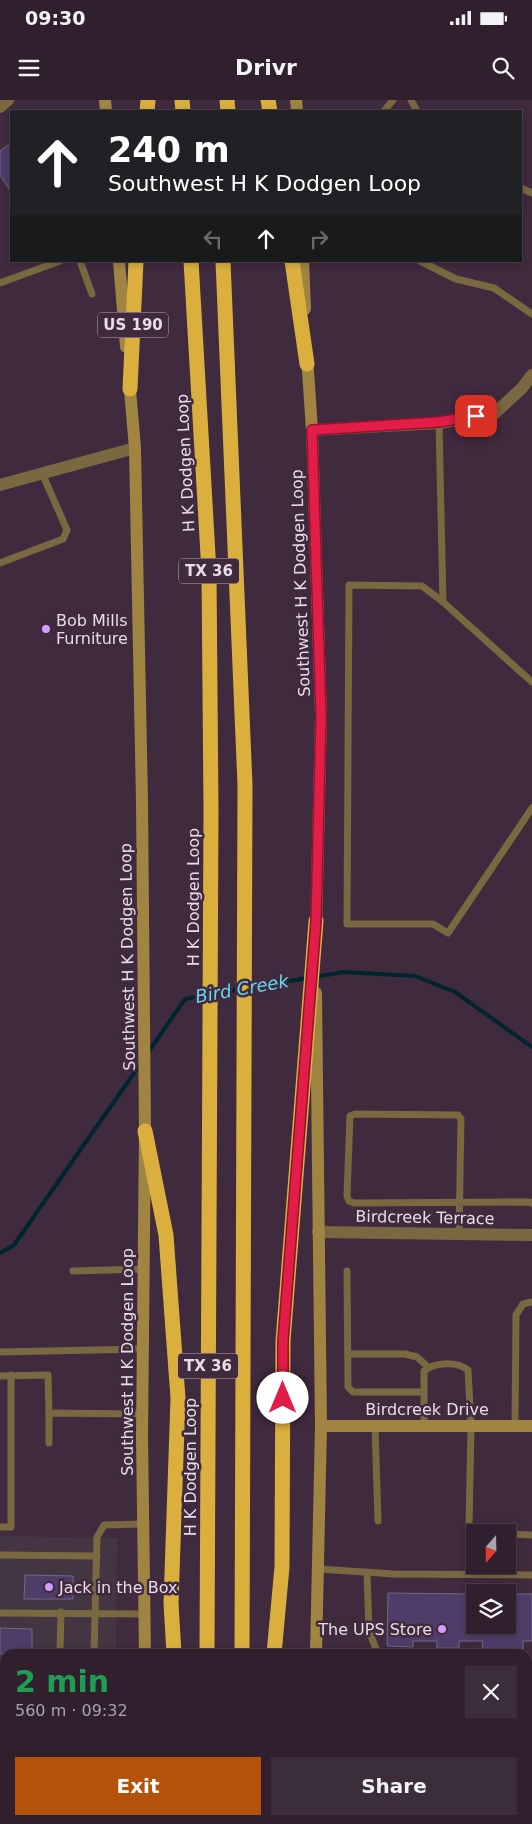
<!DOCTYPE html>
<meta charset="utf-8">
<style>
body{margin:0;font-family:"DejaVu Sans",sans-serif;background:#3c2d3a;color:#f1f3f6;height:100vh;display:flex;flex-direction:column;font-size:19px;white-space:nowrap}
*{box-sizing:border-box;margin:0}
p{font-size:16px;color:#a8a3aa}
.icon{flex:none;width:28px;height:28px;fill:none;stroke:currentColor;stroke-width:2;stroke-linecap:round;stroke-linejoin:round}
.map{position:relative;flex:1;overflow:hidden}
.side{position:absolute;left:0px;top:1549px;width:532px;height:176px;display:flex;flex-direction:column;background:#30202e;border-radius:15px 15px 0 0;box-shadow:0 2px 8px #0003,0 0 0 1px #4b3e4a}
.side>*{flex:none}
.banner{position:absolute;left:10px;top:10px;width:512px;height:152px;border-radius:0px;box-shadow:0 2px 8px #0003,0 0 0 1px #4b3e4a;background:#202124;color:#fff;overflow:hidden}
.needle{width:32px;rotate:200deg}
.fabs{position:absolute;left:466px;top:1424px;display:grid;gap:10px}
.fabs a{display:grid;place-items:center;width:50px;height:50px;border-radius:0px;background:#30202e;box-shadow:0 2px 8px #0003,0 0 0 1px #4b3e4a;font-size:25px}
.pin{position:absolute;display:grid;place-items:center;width:42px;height:42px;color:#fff;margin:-21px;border-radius:10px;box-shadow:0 2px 8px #0006}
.me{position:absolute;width:55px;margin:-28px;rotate:0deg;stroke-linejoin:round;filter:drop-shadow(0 0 4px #0008)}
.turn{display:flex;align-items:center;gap:18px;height:105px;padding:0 15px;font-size:22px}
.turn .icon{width:65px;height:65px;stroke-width:2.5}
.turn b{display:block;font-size:35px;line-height:42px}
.lanes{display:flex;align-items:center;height:48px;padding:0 15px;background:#0003;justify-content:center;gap:25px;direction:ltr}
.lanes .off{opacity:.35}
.round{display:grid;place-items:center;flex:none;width:52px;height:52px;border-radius:0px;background:#3c2d3a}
.summary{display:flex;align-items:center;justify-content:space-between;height:85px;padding:0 15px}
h1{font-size:30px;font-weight:800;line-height:38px;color:#1e9e55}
.action{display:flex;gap:10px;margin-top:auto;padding:10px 15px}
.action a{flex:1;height:58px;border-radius:0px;background:#b45309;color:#fff;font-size:20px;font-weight:800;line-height:58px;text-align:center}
.action a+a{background:#3c2d3a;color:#f1f3f6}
.status{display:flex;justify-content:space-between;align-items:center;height:35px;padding:0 25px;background:#30202e;direction:ltr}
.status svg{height:14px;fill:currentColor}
header{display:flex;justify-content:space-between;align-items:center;height:65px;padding:0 15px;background:#30202e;font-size:22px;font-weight:800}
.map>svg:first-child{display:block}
.commercial{fill:#433542}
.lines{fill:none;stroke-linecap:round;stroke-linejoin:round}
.stream{stroke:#00252e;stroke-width:4}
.building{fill:#4e3d69;stroke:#726885}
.lane{stroke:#796840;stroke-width:7}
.street{stroke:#796840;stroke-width:12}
.secondary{stroke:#a08542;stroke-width:12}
.highway{stroke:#daaf3e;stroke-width:15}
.route-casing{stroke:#92132f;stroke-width:12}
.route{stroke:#e11d48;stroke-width:9}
.poi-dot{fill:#d29dfd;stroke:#402a3e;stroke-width:2}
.labels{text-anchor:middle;stroke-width:5;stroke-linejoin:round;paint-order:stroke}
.shield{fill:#402a3e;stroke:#b6a6b4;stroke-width:1}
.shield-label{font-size:15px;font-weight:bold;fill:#e9dbe7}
.street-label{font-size:16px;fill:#e9dbe7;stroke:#402a3e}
.poi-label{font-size:16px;fill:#e9dbe7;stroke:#402a3e;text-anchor:start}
.water-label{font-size:18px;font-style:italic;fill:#68d5ee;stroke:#402a3e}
</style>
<div class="status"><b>09:30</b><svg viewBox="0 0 49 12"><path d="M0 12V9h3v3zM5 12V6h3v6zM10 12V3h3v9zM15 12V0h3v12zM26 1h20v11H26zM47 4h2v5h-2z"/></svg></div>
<header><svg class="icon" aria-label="menu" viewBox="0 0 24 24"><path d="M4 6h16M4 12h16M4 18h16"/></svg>Drivr<svg class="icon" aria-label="search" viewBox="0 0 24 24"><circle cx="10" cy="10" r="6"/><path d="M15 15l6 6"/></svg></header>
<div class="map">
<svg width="532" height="1724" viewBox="0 0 532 1724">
<rect width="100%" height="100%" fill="#402a3e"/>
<path class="commercial" d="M0 1436 117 1438 116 1554H5V1720H70L67 1724H0Z"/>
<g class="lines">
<g class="stream">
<path d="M315 877 344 872 415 876 455 892 532 947"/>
<path d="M248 888 308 878"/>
<path d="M214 894 241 889"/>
<path d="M149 951 185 899 207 895"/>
<path d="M0 1153 14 1145 141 963"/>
</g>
</g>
<g class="building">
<path d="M11 43V92L0 75V51Z"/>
<path d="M25 1475 73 1476V1499H24Z"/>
<path d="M388 1493 475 1494V1525H508V1494H532V1541H523V1549H482L483 1541H459V1548H437V1541H413V1547L387 1546Z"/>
<path d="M0 1528 32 1529V1554H0Z"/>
</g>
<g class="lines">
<g class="lane">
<path d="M411 0 417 11"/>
<path d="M384 11 393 0"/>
<path d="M521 88 532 93"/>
<path d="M80 161 92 194"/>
<path d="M420 161 456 179 494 188 532 214"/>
<path d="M0 183 60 161"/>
<path d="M439 323 443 502"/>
<path d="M0 463 63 439 67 430 42 373"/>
<path d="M532 582 443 502 422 486 349 485 347 824H433L448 833 532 708"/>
<path d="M459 1134 461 1019 458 1015 355 1014 350 1016 347 1096 349 1101 354 1103 530 1102 532 1103"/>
<path d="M73 1171 144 1169"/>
<path d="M347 1171 348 1287 353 1292H424"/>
<path d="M0 1252 143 1249"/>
<path d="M348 1254H405L417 1257 428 1267"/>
<path d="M0 1276 48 1275 49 1313"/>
<path d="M375 1326 378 1421"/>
<path d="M424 1326V1271C435 1262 457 1261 468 1270L471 1326 469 1424 475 1433"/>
<path d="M515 1326 516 1215 523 1204 532 1202"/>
<path d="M49 1343V1313L142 1314"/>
<path d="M0 1427H11V1275"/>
<path d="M508 1434 532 1435"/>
<path d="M0 1455 97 1456"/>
<path d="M318 1469 394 1474 532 1475"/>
<path d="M367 1473 369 1531 378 1554"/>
<path d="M0 1513 144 1514"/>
<path d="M60 1554 61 1512"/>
<path d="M94 1554 97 1437 104 1425 143 1424"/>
<path d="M528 1567H532"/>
<path d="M528 1607H532"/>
<path d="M0 1616 5 1618"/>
<path d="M528 1644H532"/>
<path d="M528 1692 532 1695"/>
<path d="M529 1707 532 1703"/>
<path d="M516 1720 521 1724"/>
<path d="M46 1724 49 1720"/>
</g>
<g class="street">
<path d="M0 7 8 0"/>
<path d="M312 330 439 323 495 313 522 288 532 275"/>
<path d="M0 385 135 348"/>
<path d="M318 1132 532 1135"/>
</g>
<g class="secondary">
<path d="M105 0 106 11"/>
<path d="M296 0 297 11"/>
<path d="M119 161 126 247"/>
<path d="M303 161 305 209"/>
<path d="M307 256 312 330 321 616 316 831"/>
<path d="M129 279 135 348 142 702 145 1031 142 1338 145 1554"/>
<path d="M321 1326H532"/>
<path d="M316 1554 321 1326 316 893"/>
<path d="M147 1720 149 1724"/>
<path d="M137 1724 138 1720"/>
<path d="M313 1724V1720"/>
</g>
<g class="highway">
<path d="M182 0 183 11"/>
<path d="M227 0 228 11"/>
<path d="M268 0 270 11"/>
<path d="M147 11 148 0"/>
<path d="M191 161 209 472 211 710 207 1554"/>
<path d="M223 161 245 685 242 1554"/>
<path d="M292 161 307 264"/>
<path d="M130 289 136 161"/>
<path d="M145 1031 166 1135 178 1298 171 1503 174 1554"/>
<path d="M274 1554 282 1467 283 1241 316 821"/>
<path d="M184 1720V1724"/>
<path d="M206 1724V1720"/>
<path d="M241 1724V1720"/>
<path d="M256 1724 257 1720"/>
</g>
</g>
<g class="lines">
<defs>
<path id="route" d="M283 1298V1241L316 821 321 616 312 330 439 322 476 316"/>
</defs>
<use href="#route" class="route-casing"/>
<use href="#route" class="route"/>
</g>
<g class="poi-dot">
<circle cx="46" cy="529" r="5"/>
<circle cx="49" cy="1487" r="5"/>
<circle cx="442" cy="1529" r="5"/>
</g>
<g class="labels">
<g class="shield">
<rect x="98" y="212.5" width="70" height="25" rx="4"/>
<rect x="179" y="458.5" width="60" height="25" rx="4"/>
<rect x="178" y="1253.5" width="60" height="25" rx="4"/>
</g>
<g class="shield-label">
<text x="133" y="230">US 190</text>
<text x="209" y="476">TX 36</text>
<text x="208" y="1271">TX 36</text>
</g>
<g class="street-label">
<text transform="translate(185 363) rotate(-93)" y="6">H K Dodgen Loop</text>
<text transform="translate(300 483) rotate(-92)" y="6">Southwest H K Dodgen Loop</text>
<text transform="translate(193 797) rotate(-90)" y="6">H K Dodgen Loop</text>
<text transform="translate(127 857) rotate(-91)" y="6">Southwest H K Dodgen Loop</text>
<text transform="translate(425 1117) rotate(1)" y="6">Birdcreek Terrace</text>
<text transform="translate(127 1262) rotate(-90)" y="6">Southwest H K Dodgen Loop</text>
<text x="427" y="1315">Birdcreek Drive</text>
<text transform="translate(190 1367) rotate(-90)" y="6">H K Dodgen Loop</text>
</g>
<g class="poi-label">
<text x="56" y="526">Bob Mills<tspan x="56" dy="18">Furniture</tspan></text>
<text x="59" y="1493">Jack in the Box</text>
<text x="432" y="1535" text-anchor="end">The UPS Store</text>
</g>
<g class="water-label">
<text transform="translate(242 889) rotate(-10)" y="6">Bird Creek</text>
</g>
</g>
</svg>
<div class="fabs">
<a><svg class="needle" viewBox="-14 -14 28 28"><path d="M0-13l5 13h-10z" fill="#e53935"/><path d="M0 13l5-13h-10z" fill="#a8a3aa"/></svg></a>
<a><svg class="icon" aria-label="layers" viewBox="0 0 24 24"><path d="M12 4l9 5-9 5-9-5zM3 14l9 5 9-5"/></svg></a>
</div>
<div class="pin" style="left:476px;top:316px;background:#d93025"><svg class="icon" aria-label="arrive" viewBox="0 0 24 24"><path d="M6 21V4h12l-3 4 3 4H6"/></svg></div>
<svg class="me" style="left:283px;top:1298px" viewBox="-20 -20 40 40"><circle r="19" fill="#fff"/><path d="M0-13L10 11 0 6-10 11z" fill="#e11d48"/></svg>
<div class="banner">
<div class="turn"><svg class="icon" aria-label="ahead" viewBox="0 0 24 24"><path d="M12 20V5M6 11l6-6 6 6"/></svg><div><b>240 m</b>Southwest H K Dodgen Loop</div></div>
<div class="lanes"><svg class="icon off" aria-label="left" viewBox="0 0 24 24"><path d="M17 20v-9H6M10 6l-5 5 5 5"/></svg><svg class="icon" aria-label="ahead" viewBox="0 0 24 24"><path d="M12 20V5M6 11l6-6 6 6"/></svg><svg class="icon off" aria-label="right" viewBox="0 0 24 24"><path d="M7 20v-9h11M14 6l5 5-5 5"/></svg></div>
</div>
<section class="side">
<div class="summary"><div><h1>2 min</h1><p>560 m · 09:32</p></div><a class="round"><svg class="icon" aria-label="close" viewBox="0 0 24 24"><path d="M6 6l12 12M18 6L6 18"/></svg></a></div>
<div class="action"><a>Exit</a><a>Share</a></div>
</section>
</div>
